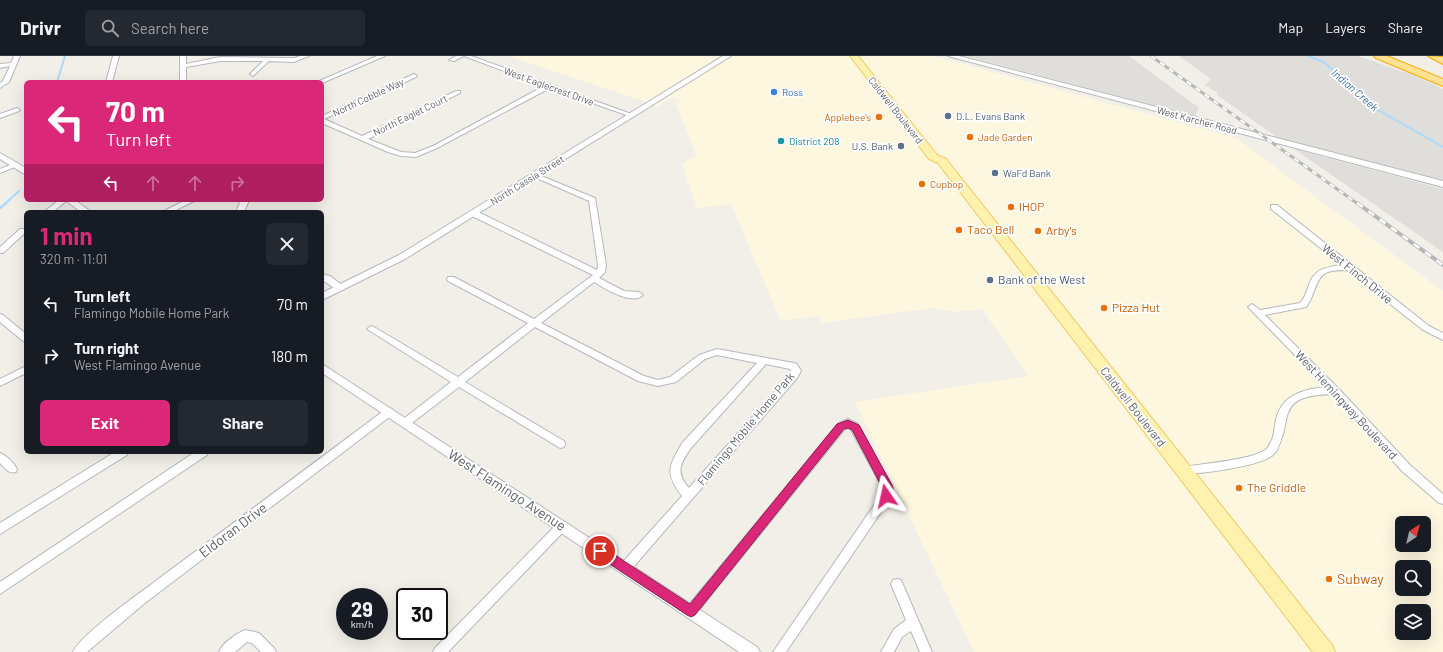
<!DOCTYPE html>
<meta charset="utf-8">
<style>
body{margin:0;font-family:Barlow,sans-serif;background:#242831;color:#f1f3f6;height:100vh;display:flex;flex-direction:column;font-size:15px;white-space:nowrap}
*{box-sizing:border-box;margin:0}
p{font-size:13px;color:#9ea1a6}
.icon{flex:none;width:22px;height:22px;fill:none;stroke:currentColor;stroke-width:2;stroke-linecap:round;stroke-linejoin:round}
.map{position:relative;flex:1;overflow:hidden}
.sheet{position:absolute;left:24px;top:154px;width:300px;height:244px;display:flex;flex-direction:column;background:#171b24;border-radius:6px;box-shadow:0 4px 16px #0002}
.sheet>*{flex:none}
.hud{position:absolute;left:24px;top:24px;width:300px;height:122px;border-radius:6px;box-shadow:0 4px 16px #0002;background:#db2777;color:#fff;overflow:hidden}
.needle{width:26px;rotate:35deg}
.buttons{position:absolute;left:1395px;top:460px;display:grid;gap:8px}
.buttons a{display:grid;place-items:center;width:36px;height:36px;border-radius:6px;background:#171b24;box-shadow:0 4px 16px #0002;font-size:20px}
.speed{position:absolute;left:336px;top:532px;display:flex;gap:8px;font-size:20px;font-weight:700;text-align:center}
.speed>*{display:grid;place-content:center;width:52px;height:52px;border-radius:50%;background:#171b24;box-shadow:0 4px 16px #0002;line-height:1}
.speed small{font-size:10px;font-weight:400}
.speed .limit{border:2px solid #111;border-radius:6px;background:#fff;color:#111}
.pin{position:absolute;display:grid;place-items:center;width:34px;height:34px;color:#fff;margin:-17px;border:2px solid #fff;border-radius:50%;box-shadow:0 1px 4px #0007}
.me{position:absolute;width:44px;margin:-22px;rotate:349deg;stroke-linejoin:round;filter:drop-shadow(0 0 3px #0008)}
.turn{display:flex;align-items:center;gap:14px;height:84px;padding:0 16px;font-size:18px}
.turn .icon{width:52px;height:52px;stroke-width:2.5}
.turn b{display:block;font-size:28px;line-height:34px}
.lanes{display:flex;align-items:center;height:38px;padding:0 16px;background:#0003;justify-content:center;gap:20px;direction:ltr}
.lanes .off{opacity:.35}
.round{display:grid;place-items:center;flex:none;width:42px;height:42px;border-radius:6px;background:#242831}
.head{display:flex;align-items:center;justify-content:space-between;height:68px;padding:0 16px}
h1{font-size:24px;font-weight:700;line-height:30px;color:#db2777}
.action{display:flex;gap:8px;margin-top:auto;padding:8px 16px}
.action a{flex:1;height:46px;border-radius:6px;background:#db2777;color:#fff;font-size:16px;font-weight:700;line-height:46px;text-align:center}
.action a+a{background:#242831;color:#f1f3f6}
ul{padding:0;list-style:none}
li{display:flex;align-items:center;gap:12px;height:52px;padding:0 16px}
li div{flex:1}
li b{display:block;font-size:15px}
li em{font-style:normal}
header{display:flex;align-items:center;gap:24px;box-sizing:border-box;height:56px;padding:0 20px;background:#171b24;border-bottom:1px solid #363941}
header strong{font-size:19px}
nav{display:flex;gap:22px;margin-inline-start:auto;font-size:14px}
.search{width:280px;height:36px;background:#242831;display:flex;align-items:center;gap:10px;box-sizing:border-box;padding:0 14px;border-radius:6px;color:#9ea1a6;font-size:15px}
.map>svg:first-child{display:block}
.commercial{fill:#fef7e0;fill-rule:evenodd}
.industrial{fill:#e0deda}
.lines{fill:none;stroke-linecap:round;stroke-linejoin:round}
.stream-far1{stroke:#aadaff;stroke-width:2}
.stream{stroke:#aadaff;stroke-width:2.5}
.minor-casing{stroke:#b5b8bc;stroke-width:2}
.tertiary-casing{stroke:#b5b8bc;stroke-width:2}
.primary-casing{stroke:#f2c960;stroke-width:2}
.motorway-casing{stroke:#f9ab00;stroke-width:2}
.minor{fill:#fff;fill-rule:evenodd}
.tertiary{fill:#fff;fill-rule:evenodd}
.primary{fill:#fff2af;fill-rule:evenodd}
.motorway{fill:#fde293;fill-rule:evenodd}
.rail-far1-casing{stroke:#b6b7b8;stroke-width:3}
.rail-casing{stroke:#b6b7b8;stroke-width:4}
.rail-far1{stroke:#fff;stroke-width:2;stroke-dasharray:5.5;stroke-linecap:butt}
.rail{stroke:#fff;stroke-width:2.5;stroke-dasharray:7;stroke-linecap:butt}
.route{fill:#db2777;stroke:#8e194d}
.shop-dot{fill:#3f7fe0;stroke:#fff;stroke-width:1.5}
.service-dot{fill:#5c6f8a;stroke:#fff;stroke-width:1.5}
.food-dot{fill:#e8710a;stroke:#fff;stroke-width:1.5}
.culture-dot{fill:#0f9aa8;stroke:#fff;stroke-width:1.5}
.labels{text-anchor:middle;stroke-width:3.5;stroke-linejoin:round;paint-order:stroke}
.far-street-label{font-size:10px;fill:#5f6368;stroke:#fff}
.far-shop-label{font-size:10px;fill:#366cbe;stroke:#fff;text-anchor:start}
.far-service-label{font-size:10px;fill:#4e5e75;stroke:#fff;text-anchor:start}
.far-food-label{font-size:10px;fill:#c56008;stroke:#fff;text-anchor:start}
.far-culture-label{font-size:10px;fill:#0d838f;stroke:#fff;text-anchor:start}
.far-water-label{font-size:11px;font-style:italic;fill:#4174aa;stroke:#fff}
.food-label{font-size:12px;fill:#c56008;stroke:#fff;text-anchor:start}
.street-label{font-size:12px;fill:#5f6368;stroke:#fff}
.service-label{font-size:12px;fill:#4e5e75;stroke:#fff;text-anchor:start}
.near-street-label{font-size:14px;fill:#5f6368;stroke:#fff}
.near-food-label{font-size:14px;fill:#c56008;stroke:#fff;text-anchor:start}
</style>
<header>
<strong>Drivr</strong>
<div class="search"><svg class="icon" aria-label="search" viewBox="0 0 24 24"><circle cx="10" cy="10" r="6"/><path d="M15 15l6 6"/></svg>Search here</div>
<nav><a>Map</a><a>Layers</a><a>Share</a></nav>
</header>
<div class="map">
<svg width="1443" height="596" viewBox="0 0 1443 596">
<rect width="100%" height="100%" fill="#f1efe8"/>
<path class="commercial" d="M509 0H934L1236 82 1443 235V596H974L855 346 1028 320 982 253 955 256 932 252 822 267 819 260 781 265 731 148 697 152 682 108 696 99 676 48 681 44 672 41 658 50ZM1402 467H1424V489H1402ZM1402 511H1424V533H1402ZM1402 555H1424V577H1402Z"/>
<g class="industrial">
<path d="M965 0H1129L1199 52 1195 60Z"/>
<path d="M1179 0H1358L1418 21 1443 33V125L1278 82 1217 39 1218 37 1205 29 1211 23Z"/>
<path d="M1294 93 1443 133V196Z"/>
</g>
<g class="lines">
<g class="stream-far1">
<path d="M1309 0 1325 7 1368 44 1373 51 1443 91"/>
<path d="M57 26 65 0"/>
<path d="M5 148 19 135"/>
</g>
<path class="stream" d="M0 152 6 147"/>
<defs>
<g id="minor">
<path d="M14 0H20L9 26 0 32V27L3 25 10 10 0 12V8L11 7Z"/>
<path d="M113 0H119L112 26H106Z"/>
<path d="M180 0H186V8L220 1 294 2 301 0H309L294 6 269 5 253 20 250 18 263 5H220L186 11V26H180Z"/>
<path d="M377 0H385L322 27V26H317Z"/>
<path d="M456 0H471L634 59 629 60 550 32 437 92 416 101 401 100 388 96 322 67V60L414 18 417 20 416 21 324 63 362 80 456 35H460V37L368 83 401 96 415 97 433 90 544 30 464 0 454 5 449 4Z"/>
<path d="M17 52 20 54 19 55 0 62V58Z"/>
<path d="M15 107 18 109 17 110 0 117V113Z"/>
<path d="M534 117 595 142 606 209 605 216 599 222 624 235 639 236 643 239C632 250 604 232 594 226L541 267 644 320 658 324 670 321 699 299 717 293 794 307 797 308 801 315 797 322 629 516 625 517 621 516 619 512 621 508 682 440C664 417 669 409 683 386L757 307 717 299 705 303 676 326 658 330 638 325 535 271 465 326 564 385 565 388 564 391 560 392 459 331 408 370H402L400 367 402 364 451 326 367 273 371 270 374 271 458 321 528 267 448 225 447 223 448 221H454L534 263 593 219 470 159V155H476L597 214 598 209 589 145 532 120 531 119ZM766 308 790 313 791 315 790 319 689 432C675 416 680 408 691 392Z"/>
<path d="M59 144H67L53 156H44Z"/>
<path d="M186 144H196L172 156H162Z"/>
<path d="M241 144H249L244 156H236Z"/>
<path d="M1271 149H1277L1429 270 1443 277V284L1423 274 1347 214C1341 214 1334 214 1328 216 1315 220 1315 241 1306 251L1265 259 1338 332 1410 409 1443 438V448L1439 447 1402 415 1333 338C1317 339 1294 339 1288 357 1285 365 1285 374 1282 381 1280 387 1278 394 1274 398 1262 411 1201 417 1182 419L1178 418 1177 415 1178 412 1182 411C1201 408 1251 404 1265 394 1270 391 1271 385 1273 381 1275 373 1275 364 1278 357 1286 337 1307 333 1326 331L1248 251 1252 248 1260 254 1300 247C1305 242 1306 236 1309 229 1314 213 1326 211 1342 209L1271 153Z"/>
<path d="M20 173H26V176L3 197H0V191Z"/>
<path d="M322 218 330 220 343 230 344 232 343 234H337L322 224Z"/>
<path d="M0 258 3 259 26 278V286L23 285 0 266Z"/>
<path d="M26 310V317L0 330V323Z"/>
<path d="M389 352 392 353 394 356 392 359 145 547 87 596H73C80 579 140 537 157 524 234 467 310 410 386 353Z"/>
<path d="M848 363 858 368 893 433 890 443 786 596H773L881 439 883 433 851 374 848 372 844 374 695 559 691 561 687 559 685 555 687 551 838 368Z"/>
<path d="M115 396H128L127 399 0 478V467Z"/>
<path d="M195 396H208L207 399 0 538V526Z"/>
<path d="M0 397C6 399 14 407 17 413L16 416C8 418 5 412 0 407Z"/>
<path d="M562 465 566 467 568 470 566 473 448 596H433L435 592 558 467Z"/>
<path d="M897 523 901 524 932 596H920L911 575 902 581 894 596H881L894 573 906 564 891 528 893 524Z"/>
<path d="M245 574 259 577 274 592 276 596H261L252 587 247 586 235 596H219C222 587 236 578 245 574Z"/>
</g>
<g id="tertiary">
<path d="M723 0H731L405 203 322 244V237L399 199Z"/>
<path d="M948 0H959L1443 125V131Z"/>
<path d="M0 97 26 112V119L0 103Z"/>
<path d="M65 144H75L91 156H81Z"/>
<path d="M322 308 757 591 760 596H739L322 317Z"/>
</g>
<path id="primary" d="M850 0H858L937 99 946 103 1332 589 1335 596H1313L938 107 929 103Z"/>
<g id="motorway">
<path d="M1374 0H1387L1443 23V30L1376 2Z"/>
<path d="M1428 0 1443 1V8Z"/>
</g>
</defs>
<use href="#minor" class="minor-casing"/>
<use href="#tertiary" class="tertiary-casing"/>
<use href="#primary" class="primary-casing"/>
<use href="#motorway" class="motorway-casing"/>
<use href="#minor" class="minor"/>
<use href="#tertiary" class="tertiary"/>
<use href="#primary" class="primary"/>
<use href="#motorway" class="motorway"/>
<defs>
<path id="rail-far1" d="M1151 0 1358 148"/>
<path id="rail" d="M1357 147 1443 209"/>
</defs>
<use href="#rail-far1" class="rail-far1-casing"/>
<use href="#rail" class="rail-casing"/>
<use href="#rail-far1" class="rail-far1"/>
<use href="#rail" class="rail"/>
</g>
<path class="route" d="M848 364 859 369 892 429 893 432 890 443 886 445 882 443 880 440 883 433 852 374 848 372 844 373 695 559 691 561 687 559 596 499 594 495 596 492 600 490 604 492 690 548 837 368Z"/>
<circle class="shop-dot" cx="774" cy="36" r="4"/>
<g class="service-dot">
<circle cx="948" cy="60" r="4"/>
<circle cx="901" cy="90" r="4"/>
<circle cx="995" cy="117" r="4"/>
<circle cx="990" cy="224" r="4"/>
</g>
<g class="food-dot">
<circle cx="879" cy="61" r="4"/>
<circle cx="970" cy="81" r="4"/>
<circle cx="922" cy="128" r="4"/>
<circle cx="1011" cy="151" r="4"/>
<circle cx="959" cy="174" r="4"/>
<circle cx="1038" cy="175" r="4"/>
<circle cx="1104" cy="252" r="4"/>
<circle cx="1239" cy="432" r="4"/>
<circle cx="1329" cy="523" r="4"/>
</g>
<circle class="culture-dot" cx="781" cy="85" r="4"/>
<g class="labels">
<g class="far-street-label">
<text transform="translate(549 30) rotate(20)" y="4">West Eaglecrest Drive</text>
<text transform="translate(368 41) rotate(-25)" y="4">North Cobble Way</text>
<text transform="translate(896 54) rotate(52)" y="4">Caldwell Boulevard</text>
<text transform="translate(410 59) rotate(-26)" y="4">North Eaglet Court</text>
<text transform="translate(1197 64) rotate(15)" y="4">West Karcher Road</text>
<text transform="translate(527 124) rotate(-32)" y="4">North Cassia Street</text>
</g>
<g class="far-shop-label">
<text x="782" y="40">Ross</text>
</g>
<g class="far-service-label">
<text x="956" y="64">D.L. Evans Bank</text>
<text x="893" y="94" text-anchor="end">U.S. Bank</text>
<text x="1003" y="121">WaFd Bank</text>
</g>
<g class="far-food-label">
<text x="871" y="65" text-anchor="end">Applebee's</text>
<text x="978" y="85">Jade Garden</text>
<text x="930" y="132">Cupbop</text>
</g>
<g class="far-culture-label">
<text x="789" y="89">District 208</text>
</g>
<g class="far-water-label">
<text transform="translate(1355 34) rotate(41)" y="4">Indian Creek</text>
</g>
<g class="food-label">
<text x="1019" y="155">IHOP</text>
<text x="967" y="178">Taco Bell</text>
<text x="1046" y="179">Arby's</text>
<text x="1112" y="256">Pizza Hut</text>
<text x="1247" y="436">The Griddle</text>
</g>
<g class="street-label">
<text transform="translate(1357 218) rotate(39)" y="4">West Finch Drive</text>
<text transform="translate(1346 349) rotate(47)" y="4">West Hemingway Boulevard</text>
<text transform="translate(1133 351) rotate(52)" y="4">Caldwell Boulevard</text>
<text transform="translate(746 373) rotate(-50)" y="4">Flamingo Mobile Home Park</text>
</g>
<g class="service-label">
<text x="998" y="228">Bank of the West</text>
</g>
<g class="near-street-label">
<text transform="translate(507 434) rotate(33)" y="5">West Flamingo Avenue</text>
<text transform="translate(233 474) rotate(-37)" y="5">Eldoran Drive</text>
</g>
<g class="near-food-label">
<text x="1337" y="528">Subway</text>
</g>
</g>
</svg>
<div class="buttons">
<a><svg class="needle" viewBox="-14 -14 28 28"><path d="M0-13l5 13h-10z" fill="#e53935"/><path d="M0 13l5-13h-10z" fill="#9ea1a6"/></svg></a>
<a><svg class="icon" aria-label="search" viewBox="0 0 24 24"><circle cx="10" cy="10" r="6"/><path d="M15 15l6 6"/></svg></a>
<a><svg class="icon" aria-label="layers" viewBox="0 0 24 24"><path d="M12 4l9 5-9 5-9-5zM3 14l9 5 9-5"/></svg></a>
</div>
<div class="speed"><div>29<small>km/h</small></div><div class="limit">30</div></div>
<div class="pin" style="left:600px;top:495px;background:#d93025"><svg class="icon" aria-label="arrive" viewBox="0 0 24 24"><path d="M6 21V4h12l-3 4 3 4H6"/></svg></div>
<svg class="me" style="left:886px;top:440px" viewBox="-20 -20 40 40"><path d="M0-17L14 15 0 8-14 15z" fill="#db2777" stroke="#fff" stroke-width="4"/></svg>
<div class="hud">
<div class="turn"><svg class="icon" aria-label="left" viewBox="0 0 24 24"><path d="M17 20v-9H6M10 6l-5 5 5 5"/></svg><div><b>70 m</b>Turn left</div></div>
<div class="lanes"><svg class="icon" aria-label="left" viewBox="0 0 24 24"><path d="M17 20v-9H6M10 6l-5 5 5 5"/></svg><svg class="icon off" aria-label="ahead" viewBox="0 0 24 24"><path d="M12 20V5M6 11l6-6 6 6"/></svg><svg class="icon off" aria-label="ahead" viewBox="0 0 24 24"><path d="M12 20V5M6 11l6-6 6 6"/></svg><svg class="icon off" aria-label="right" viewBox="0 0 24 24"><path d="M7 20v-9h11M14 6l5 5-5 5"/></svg></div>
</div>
<section class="sheet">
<div class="head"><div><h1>1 min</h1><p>320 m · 11:01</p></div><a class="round"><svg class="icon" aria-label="close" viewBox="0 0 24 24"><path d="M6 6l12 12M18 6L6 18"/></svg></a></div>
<ul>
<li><svg class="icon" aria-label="left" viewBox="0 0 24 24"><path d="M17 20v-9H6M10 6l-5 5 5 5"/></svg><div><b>Turn left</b><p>Flamingo Mobile Home Park</p></div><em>70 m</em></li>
<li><svg class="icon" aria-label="right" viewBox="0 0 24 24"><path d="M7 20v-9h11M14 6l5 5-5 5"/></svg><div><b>Turn right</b><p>West Flamingo Avenue</p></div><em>180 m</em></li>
</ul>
<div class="action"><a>Exit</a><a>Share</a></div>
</section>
</div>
